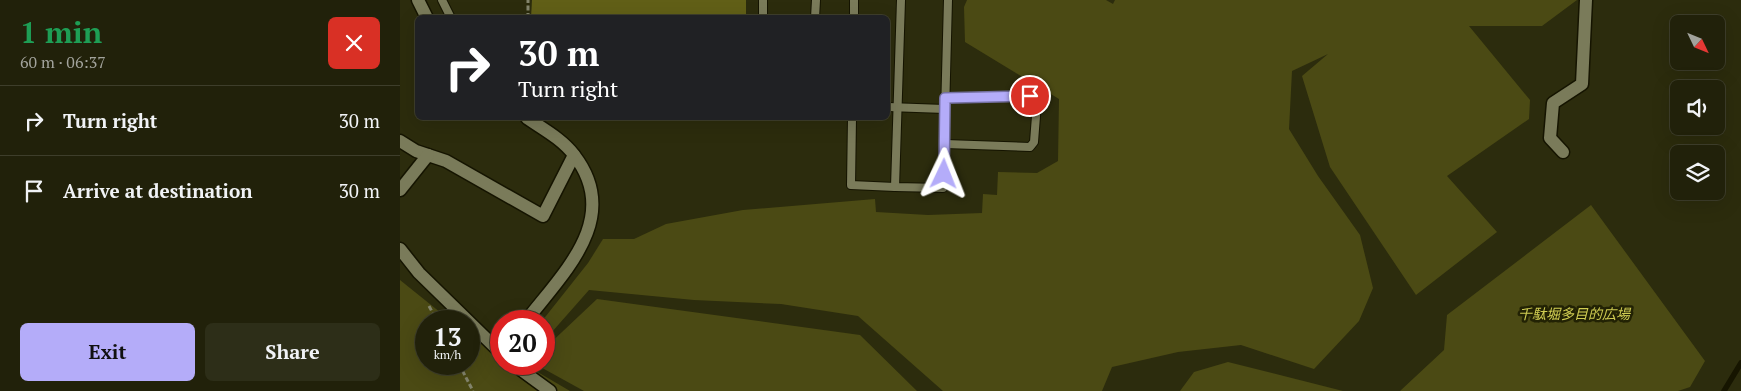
<!DOCTYPE html>
<meta charset="utf-8">
<style>
body{margin:0;font-family:"PT Serif","Noto Sans JP",serif;background:#2d2e18;color:#f1f3f6;height:100vh;display:flex;flex-direction:column;font-size:19px;white-space:nowrap}
*{box-sizing:border-box;margin:0}
p{font-size:16px;color:#a2a39c}
.icon{flex:none;width:28px;height:28px;fill:none;stroke:currentColor;stroke-width:2;stroke-linecap:round;stroke-linejoin:round}
.map{position:relative;flex:1;overflow:hidden}
.side{display:flex;flex-direction:column;background:#21210a;width:400px}
.side>*{flex:none}
.hud{position:absolute;left:15px;top:15px;width:475px;height:105px;border-radius:8px;box-shadow:0 5px 20px #0002,0 0 0 1px #3e3e2b;background:#202124;color:#fff;overflow:hidden}
.needle{width:32px;rotate:133deg}
.tools{position:absolute;left:1270px;top:15px;display:grid;gap:10px}
.tools a{display:grid;place-items:center;width:55px;height:55px;border-radius:8px;background:#21210a;box-shadow:0 5px 20px #0002,0 0 0 1px #3e3e2b;font-size:25px}
.speed{position:absolute;left:15px;top:310px;display:flex;gap:10px;font-size:25px;font-weight:700;text-align:center}
.speed>*{display:grid;place-content:center;width:65px;height:65px;border-radius:50%;background:#21210a;box-shadow:0 5px 20px #0002,0 0 0 1px #3e3e2b;line-height:1}
.speed small{font-size:12px;font-weight:400}
.speed .limit{border:8px solid #d22;background:#fff;color:#111}
.pin{position:absolute;display:grid;place-items:center;width:42px;height:42px;color:#fff;margin:-21px;border:2px solid #fff;border-radius:50%;box-shadow:0 1px 5px #0007}
.me{position:absolute;width:55px;margin:-28px;rotate:2deg;stroke-linejoin:round;filter:drop-shadow(0 0 4px #0008)}
.turn{display:flex;align-items:center;gap:18px;height:105px;padding:0 20px;font-size:22px}
.turn .icon{width:65px;height:65px;stroke-width:2.5}
.turn b{display:block;font-size:35px;line-height:42px}
.round{display:grid;place-items:center;flex:none;width:52px;height:52px;border-radius:8px;background:#2d2e18}
.headline{display:flex;align-items:center;justify-content:space-between;height:85px;padding:0 20px}
h1{font-size:30px;font-weight:800;line-height:38px;color:#1e9e55}
.cta{display:flex;gap:10px;margin-top:auto;padding:10px 20px}
.cta a{flex:1;height:58px;border-radius:8px;background:#b4acf9;color:#111;font-size:20px;font-weight:800;line-height:58px;text-align:center}
.cta a+a{background:#2d2e18;color:#f1f3f6}
ul{padding:0;list-style:none}
li{display:flex;align-items:center;gap:15px;height:70px;padding:0 20px;border-top:1px solid #3e3e2b}
li div{flex:1}
li b{display:block;font-size:19px}
li em{font-style:normal}
main{display:flex;flex:1;min-height:0}
.map>svg:first-child{display:block}
.green{fill:#4b4a14}
.lines{fill:none;stroke-linecap:round;stroke-linejoin:round}
.stream{stroke:#161500;stroke-width:5.5}
.building{fill:#615f17}
.service-casing{stroke:#151400;stroke-width:10}
.minor-casing{stroke:#151400;stroke-width:15}
.path{stroke:#84856d;stroke-width:3;stroke-dasharray:5 2.5;stroke-linecap:butt}
.service{stroke:#7a7b5a;stroke-width:8}
.minor{stroke:#7a7b5a;stroke-width:12}
.route-casing{stroke:#7570a2;stroke-width:12}
.route{stroke:#b4acf9;stroke-width:9}
.labels{text-anchor:middle;stroke-width:5;stroke-linejoin:round;paint-order:stroke}
.park-label{font-size:14px;font-style:italic;fill:#cfcc52;stroke:#222204}
</style>
<main>
<section class="side">
<div class="headline"><div><h1>1 min</h1><p>60 m · 06:37</p></div><a class="round" style="background:#d93025;color:#fff"><svg class="icon" aria-label="close" viewBox="0 0 24 24"><path d="M6 6l12 12M18 6L6 18"/></svg></a></div>
<ul>
<li><svg class="icon" aria-label="right" viewBox="0 0 24 24"><path d="M7 20v-9h11M14 6l5 5-5 5"/></svg><div><b>Turn right</b></div><em>30 m</em></li>
<li><svg class="icon" aria-label="arrive" viewBox="0 0 24 24"><path d="M6 21V4h12l-3 4 3 4H6"/></svg><div><b>Arrive at destination</b></div><em>30 m</em></li>
</ul>
<div class="cta"><a>Exit</a><a>Share</a></div>
</section>
<div class="map">
<svg width="1341" height="391" viewBox="0 0 1341 391">
<rect width="100%" height="100%" fill="#2c2c0d"/>
<g class="green">
<path d="M567 0H706L713 4 715 0H1177L1142 26H1069L1130 100 1129 119 1047 176 1097 232 1016 295 930 167 902 76 928 54 892 71 889 129 918 176 960 235 973 288 959 321 914 369 841 345 778 352 712 367 702 391H543L458 316 381 304 294 300 189 290 144 341V321H142L188 263 203 239H234L266 224 343 210 475 199 476 212 528 215 582 213 583 194 597 195 598 172 637 173 658 161 659 99 565 42 564 7Z"/>
<path d="M1191 205 1305 361 1290 387 1278 391H1000L1044 350 1047 315Z"/>
<path d="M0 280 51 321H26V364H69V332L101 351V364H124L170 391H0Z"/>
<path d="M197 299 460 335 517 391H184L135 364H144V349Z"/>
<path d="M828 362 943 391H780L794 372Z"/>
</g>
<g class="lines">
<path class="stream" d="M1324 391 1341 363"/>
</g>
<path class="building" d="M132 0H346V18H131Z"/>
<g class="lines">
<defs>
<g id="service">
<path d="M42 0 51 18"/>
<path d="M501 0 495 187 543 188 548 0"/>
<path d="M363 18V0"/>
<path d="M415 18 416 0"/>
<path d="M454 18V0"/>
<path d="M488 107 545 109"/>
<path d="M452 118 451 185 495 187"/>
<path d="M545 144 630 147 634 142 637 103 630 96 545 98"/>
</g>
<g id="minor">
<path d="M18 0 27 18"/>
<path d="M0 141 16 151 46 161 143 216 174 155"/>
<path d="M1163 152 1150 138 1153 103 1182 84 1186 0"/>
<path d="M0 190 28 155"/>
<path d="M0 249 19 273 101 353"/>
<path d="M126 321C163 273 223 218 174 155 162 139 143 129 127 118"/>
<path d="M113 364 150 391"/>
</g>
</defs>
<use href="#service" class="service-casing"/>
<use href="#minor" class="minor-casing"/>
<g class="path">
<path d="M128 18V0"/>
<path d="M29 306 37 321"/>
<path d="M59 364 73 391"/>
</g>
<use href="#service" class="service"/>
<use href="#minor" class="minor"/>
</g>
<g class="lines">
<defs>
<path id="route" d="M544 174 545 98 630 96"/>
</defs>
<use href="#route" class="route-casing"/>
<use href="#route" class="route"/>
</g>
<g class="labels">
<g class="park-label">
<text x="1174" y="319">千駄堀多目的広場</text>
</g>
</g>
</svg>
<div class="tools">
<a><svg class="needle" viewBox="-14 -14 28 28"><path d="M0-13l5 13h-10z" fill="#e53935"/><path d="M0 13l5-13h-10z" fill="#a2a39c"/></svg></a>
<a><svg class="icon" aria-label="sound" viewBox="0 0 24 24"><path d="M4 9h4l5-4v14l-5-4H4zM17 9q2 3 0 6"/></svg></a>
<a><svg class="icon" aria-label="layers" viewBox="0 0 24 24"><path d="M12 4l9 5-9 5-9-5zM3 14l9 5 9-5"/></svg></a>
</div>
<div class="speed"><div>13<small>km/h</small></div><div class="limit">20</div></div>
<div class="pin" style="left:630px;top:96px;background:#d93025"><svg class="icon" aria-label="arrive" viewBox="0 0 24 24"><path d="M6 21V4h12l-3 4 3 4H6"/></svg></div>
<svg class="me" style="left:544px;top:174px" viewBox="-20 -20 40 40"><path d="M0-17L14 15 0 8-14 15z" fill="#b4acf9" stroke="#fff" stroke-width="4"/></svg>
<div class="hud">
<div class="turn"><svg class="icon" aria-label="right" viewBox="0 0 24 24"><path d="M7 20v-9h11M14 6l5 5-5 5"/></svg><div><b>30 m</b>Turn right</div></div>
</div>
</div>
</main>
